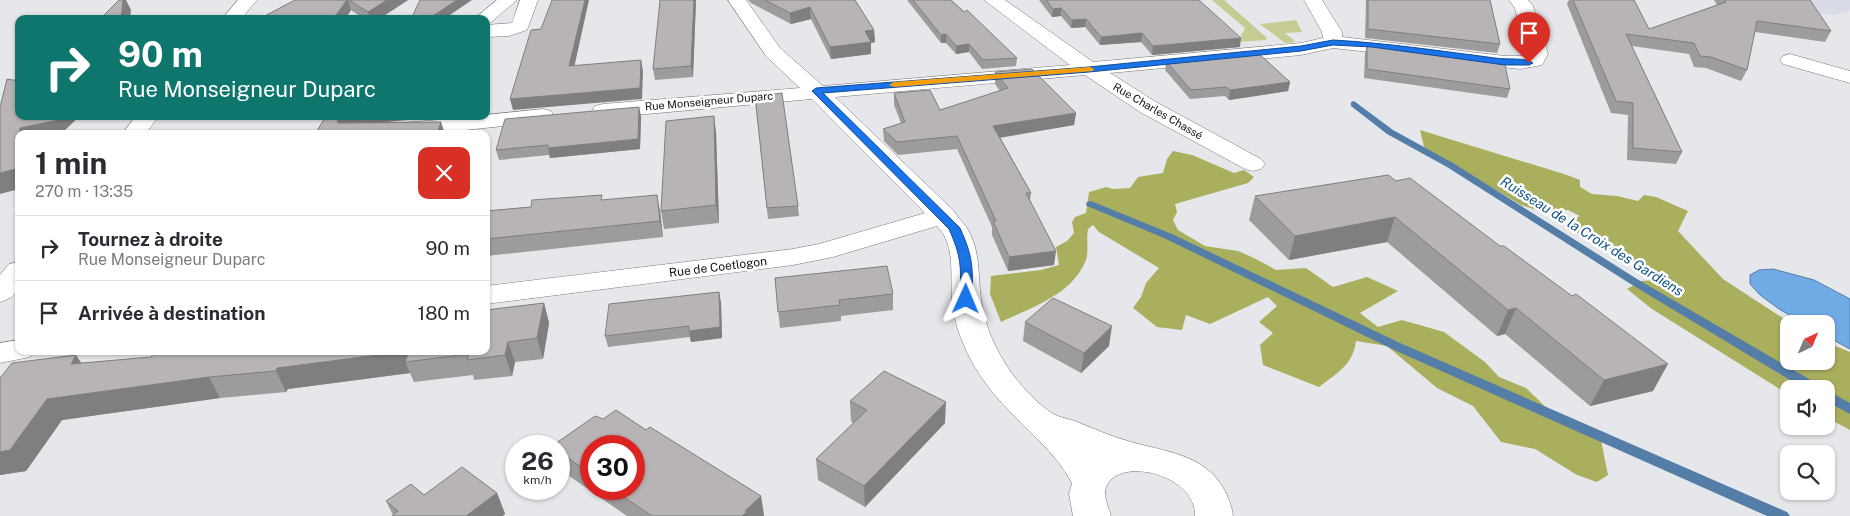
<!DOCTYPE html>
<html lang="fr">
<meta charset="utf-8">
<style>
body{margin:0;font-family:"Public Sans",sans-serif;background:#f7f7f7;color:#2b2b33;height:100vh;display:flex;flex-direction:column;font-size:19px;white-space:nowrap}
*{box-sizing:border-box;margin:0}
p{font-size:16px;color:#7c7c81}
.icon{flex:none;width:28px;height:28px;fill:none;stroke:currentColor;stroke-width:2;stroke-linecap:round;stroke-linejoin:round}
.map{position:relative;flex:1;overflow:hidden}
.details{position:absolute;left:15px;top:130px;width:475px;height:225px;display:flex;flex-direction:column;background:#fff;border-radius:10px;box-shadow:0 1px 4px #0004}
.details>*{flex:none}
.banner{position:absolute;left:15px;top:15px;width:475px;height:105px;border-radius:10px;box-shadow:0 1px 4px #0004;background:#0f766e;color:#fff;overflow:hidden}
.needle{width:32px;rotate:44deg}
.fabs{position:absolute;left:1780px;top:315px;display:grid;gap:10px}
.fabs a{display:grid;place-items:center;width:55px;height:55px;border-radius:10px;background:#fff;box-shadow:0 1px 4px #0004;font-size:25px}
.speed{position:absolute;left:505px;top:435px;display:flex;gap:10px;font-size:25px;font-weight:700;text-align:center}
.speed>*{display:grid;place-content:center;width:65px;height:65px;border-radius:50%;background:#fff;box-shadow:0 1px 4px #0004;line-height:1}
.speed small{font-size:12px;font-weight:400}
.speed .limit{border:8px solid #d22;background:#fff;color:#111}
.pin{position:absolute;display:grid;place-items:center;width:42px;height:42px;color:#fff;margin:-51px -21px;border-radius:50% 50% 50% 0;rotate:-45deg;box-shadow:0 0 5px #0007}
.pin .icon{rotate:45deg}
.me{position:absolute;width:55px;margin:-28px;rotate:1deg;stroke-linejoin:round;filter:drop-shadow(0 0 4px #0008)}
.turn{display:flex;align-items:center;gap:18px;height:105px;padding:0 20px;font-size:22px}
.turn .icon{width:65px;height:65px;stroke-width:2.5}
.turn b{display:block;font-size:35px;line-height:42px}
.round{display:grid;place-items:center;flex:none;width:52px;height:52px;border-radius:10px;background:#f7f7f7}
.summary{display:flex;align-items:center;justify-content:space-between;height:85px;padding:0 20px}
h1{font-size:30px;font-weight:700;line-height:38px}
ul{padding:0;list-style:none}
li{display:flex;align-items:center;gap:15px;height:65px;padding:0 20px;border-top:1px solid #e1e1e2}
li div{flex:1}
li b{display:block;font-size:19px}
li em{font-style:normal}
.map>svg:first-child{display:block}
.built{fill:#d9dce7}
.green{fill:#c6cb91}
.forest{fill:#aaaf5e}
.water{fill:#71abe6;stroke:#547da7}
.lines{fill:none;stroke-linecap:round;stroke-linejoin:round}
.stream{fill:#547da7;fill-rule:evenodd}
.street-casing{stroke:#76777b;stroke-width:1}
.street{fill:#fff;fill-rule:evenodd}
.wall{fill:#9e9b9c;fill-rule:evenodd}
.shaded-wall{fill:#817e7f}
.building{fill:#b8b4b5;stroke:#817e7f}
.route{fill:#1a73e8;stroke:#114b97}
.slow{fill:#f59e0b}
.labels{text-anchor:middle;stroke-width:5;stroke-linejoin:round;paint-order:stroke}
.far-street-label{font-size:11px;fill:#121314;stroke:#fff}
.street-label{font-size:12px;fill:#121314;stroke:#fff}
.water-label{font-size:14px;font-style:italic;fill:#145389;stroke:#fff}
</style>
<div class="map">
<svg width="1850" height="516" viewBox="0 0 1850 516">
<rect width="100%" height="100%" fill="#e6e7eb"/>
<path class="built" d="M1715 0H1850V11L1835 15 1769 9Z"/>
<g class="green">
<path d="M1212 0H1224L1267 38 1265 40 1238 42 1245 28Z"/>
<path d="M1296 20 1302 32 1285 33 1296 42 1285 43 1260 24Z"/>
</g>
<g class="forest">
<path d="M1420 130 1564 174 1580 180V187L1592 194 1617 196 1638 201 1644 195 1656 197 1688 211 1678 231 1723 279 1792 324H1789V361H1826V342L1850 352V430L1826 417V389H1789V395L1652 309 1627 289 1641 281 1656 280 1620 253 1585 238 1575 231 1573 219 1580 216 1568 210 1545 213 1521 205 1424 147Z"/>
<path d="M1173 151 1192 155 1234 173 1244 170 1254 177 1248 183 1175 204 1177 212 1173 220 1178 230 1205 246 1238 251 1254 258 1276 270 1306 268 1333 287 1367 277 1398 291 1360 313 1378 327 1402 320 1444 332 1485 362 1499 377 1526 388 1558 419 1601 440 1608 475 1597 482 1577 475 1535 449 1501 442 1473 406 1437 388 1387 346 1356 341C1353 365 1337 373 1319 387L1263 365 1260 345 1273 333 1259 322 1277 306 1268 297 1210 324 1186 315 1182 330 1157 327 1133 308 1141 297 1146 283 1159 268 1099 232 1093 225 1088 229C1086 239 1089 251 1086 260 1072 295 1032 307 1001 322L990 294 991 276 1041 270 1059 265 1056 247 1067 241 1074 233 1072 222 1075 217 1086 213 1089 192 1106 187 1113 189 1130 188 1138 177 1163 173 1167 159Z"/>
</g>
<path class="water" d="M1773 269 1814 280 1850 299V349L1826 336V324H1805L1779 309 1760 295 1750 284V275L1759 270Z"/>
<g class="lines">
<g class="stream">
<path d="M1354 101 1393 130 1453 163 1637 279 1821 386 1822 389H1805L1629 283 1447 167 1387 134 1351 106V102Z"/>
<path d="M1091 201 1172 234 1400 343 1787 512 1790 516H1767L1392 349 1164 238 1087 206 1086 204 1087 202Z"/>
<path d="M1826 390 1850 403V414L1826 401Z"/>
</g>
<defs>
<g id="street">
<path d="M238 0H257L241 19H222Z"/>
<path d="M497 0H517L490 23 486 24V19H474Z"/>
<path d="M520 0H538L527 30 509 36 486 37V25L512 23Z"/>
<path d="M728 0H746L780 48 823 86 1070 65 984 0H1005L1093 62 1301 43 1323 38 1322 32 1304 0H1322L1342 32V37L1505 56H1527L1515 8 1509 0H1528L1533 6 1548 54 1542 65 1520 69 1333 48 1301 55 1110 73 1156 102 1261 159 1265 164 1261 169 1253 171 1245 169 1140 112 1085 75 835 97 953 210C957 217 963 222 967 228 982 253 977 279 982 305 989 347 1018 390 1053 414 1059 417 1068 419 1075 421 1092 428 1110 436 1128 441 1164 452 1205 453 1225 491 1229 499 1232 507 1233 516H1195C1196 471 1108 454 1105 493 1105 500 1109 509 1111 516H1073L1069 494 1072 483C1055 451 1026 430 1002 403 986 386 972 365 963 343 957 329 953 314 952 299 950 275 956 245 937 226L833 257 793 265 486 304V286L793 249 819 244 925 213 812 99 603 118 595 116 592 111 595 106 603 104 800 88 766 56Z"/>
<path d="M1790 54 1850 71V83L1783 64 1780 60 1783 56Z"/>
<path d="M543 109 551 111 554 116 551 121 428 134H343L346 129 354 127 486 116V115Z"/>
<path d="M136 116H159L145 134H122Z"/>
<path d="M19 262C19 281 23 296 0 302V275L9 264Z"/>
<path d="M19 340V351H34L30 357 0 363V343Z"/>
</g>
</defs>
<use href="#street" class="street-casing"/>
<use href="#street" class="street"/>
</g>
<g class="wall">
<path d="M295 0H408L379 19H364L351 10 345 19H259Z"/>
<path d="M696 0 693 77 655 80 653 69Z"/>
<path d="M748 0H855L874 30 875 42 871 43V54L831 59 811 19 791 24 751 3Z"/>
<path d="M907 0H951L1017 58 1016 66 982 69 969 52 956 54 946 43H941Z"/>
<path d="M1039 0H1199L1240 47 1152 55 1141 42 1100 45 1085 27 1071 28 1061 16 1052 17Z"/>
<path d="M1366 0H1490L1500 44 1497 53 1365 38Z"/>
<path d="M1569 0H1634L1649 29 1717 5 1714 0H1810L1831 31 1825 42 1755 32 1747 70 1741 81 1706 68 1694 67 1689 54 1632 46 1682 152 1676 164 1627 160 1628 115 1611 113 1567 4Z"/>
<path d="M1367 45 1510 89 1507 98 1364 78 1365 53Z"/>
<path d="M1166 61 1290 82 1288 91 1229 100 1225 96 1190 99 1165 70Z"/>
<path d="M995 72 1076 113 1074 125 1000 137 1031 193 1030 201 1054 265 1008 271 992 235V227L957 149 898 155 884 141 883 129 901 123 894 105V93L940 110 1000 91 995 84Z"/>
<path d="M755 96 798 206 799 216 768 219Z"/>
<path d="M641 116 640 149 550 158 549 155 499 160 496 150Z"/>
<path d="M714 116 716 133 719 223 664 229 661 211Z"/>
<path d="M1388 175 1653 391 1590 406 1505 334 1497 336 1387 242 1289 260 1249 220 1255 196Z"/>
<path d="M603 200 660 211 663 237 486 256V211Z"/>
<path d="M775 278 893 294V310L841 316V321L780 328Z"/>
<path d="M719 292 721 303 722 338 691 342 690 337 608 347 605 336Z"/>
<path d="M544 303 549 323 543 359 515 362 512 376 474 380 473 375 414 382 410 373 288 389 286 392 220 398 62 420 26 471 0 475V378L81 363 151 357Z"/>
<path d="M1025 322 1109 346 1081 373 1023 341Z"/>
<path d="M850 401 945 423 865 507 818 480 816 459 853 423 851 421Z"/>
<path d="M616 410 646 430 650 427 761 496 764 516H627L559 469V446H552L595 416 603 419ZM591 446H634V489H591Z"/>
<path d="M497 493 505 514 393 515 386 501 424 495Z"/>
</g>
<g class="shaded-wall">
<path d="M123 0H126L131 10 130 19H121Z"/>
<path d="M347 0H348L351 10 345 19H333Z"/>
<path d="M387 0H408L379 19H370L368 12Z"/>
<path d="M457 0H472L444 19H428Z"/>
<path d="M585 0H589L572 77 569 66Z"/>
<path d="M694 0H696L693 77 691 66Z"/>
<path d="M810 7 811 19 791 24 790 13Z"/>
<path d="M1061 8V16L1052 17 1053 9Z"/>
<path d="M1086 19 1085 27 1071 28 1072 20Z"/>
<path d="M874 30 875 42 871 43V54L831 59 830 47 865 31Z"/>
<path d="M1142 33 1141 42 1100 45 1101 37Z"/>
<path d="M946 34V43H941V35Z"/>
<path d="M1241 38 1240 47 1152 55 1153 46Z"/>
<path d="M969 44V52L956 54V46Z"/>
<path d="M641 60 643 71 642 99 513 110 510 99Z"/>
<path d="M1290 82 1288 91 1229 100 1230 90Z"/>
<path d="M639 107 641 116 640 149 550 158 548 148Z"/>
<path d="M1076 113 1074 125 993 139V126Z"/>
<path d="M52 116H80L65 130 67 134H19L20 128Z"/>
<path d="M340 116H450L354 125 341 133 337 121Z"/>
<path d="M714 116 716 133 719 223 716 205Z"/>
<path d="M441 122 445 134H437Z"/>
<path d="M19 139V189L0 194V173Z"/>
<path d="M657 195 660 211 663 237 660 221Z"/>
<path d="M1395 217 1387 242 1289 260 1295 236Z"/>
<path d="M1056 251 1054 265 1008 271 1009 257Z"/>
<path d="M719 292 721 303 722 338 691 342 689 331Z"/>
<path d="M544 303 549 323 543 359 537 338Z"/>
<path d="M1516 308 1505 334 1497 336 1508 310Z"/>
<path d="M1112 326 1109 346 1081 373 1084 353Z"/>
<path d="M508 342 515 362 512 376 505 355Z"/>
<path d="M409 351 405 362 410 373 288 389 286 392 276 371 277 368Z"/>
<path d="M76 355 90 376 71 364Z"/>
<path d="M1668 364 1653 391 1590 406 1604 380Z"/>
<path d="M209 377 220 398 62 420 26 471 0 475V452L47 399Z"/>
<path d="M946 402 945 423 865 507 864 486Z"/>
<path d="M497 493 505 514 503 516H466Z"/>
<path d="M761 496 764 516H742L745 511Z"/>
</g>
<g class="building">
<path d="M119 0H123L121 19H100Z"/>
<path d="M295 0H347L333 19H259Z"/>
<path d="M349 0H387L368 12Z"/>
<path d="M420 0H457L428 19H411Z"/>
<path d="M552 0H585L569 66 641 60 640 88 510 99 531 30 541 29Z"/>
<path d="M660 0H694L691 66 653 69Z"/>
<path d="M765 0H855L874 30 865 31 871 42 830 47 810 7 790 13Z"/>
<path d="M913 0H951L964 12 967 10 1017 58 983 60 969 44 956 46 946 34 941 35Z"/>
<path d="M1046 0H1199L1241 38 1153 46 1142 33 1101 37 1086 19 1072 20 1061 8 1053 9Z"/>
<path d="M1368 0H1490L1500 44 1368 29Z"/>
<path d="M1573 0H1634L1649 29 1726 2 1724 0H1810L1831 31 1757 21 1747 70 1711 57 1700 56 1694 43 1626 34 1682 152 1633 148V103L1616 101Z"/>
<path d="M1367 45 1504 60 1510 89 1367 69Z"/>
<path d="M1257 52 1290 82 1230 90 1226 87 1191 90 1166 61Z"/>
<path d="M1032 69 1076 113 993 126 1031 193H1026L1056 251 1009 257 993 221H996L957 136 897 142 883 129 905 122 894 93 930 90 940 110 1008 88 995 72Z"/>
<path d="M7 79 19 81V116H52L59 120 20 128 16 169 0 173V107Z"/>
<path d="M782 93 798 206 767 208 755 96Z"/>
<path d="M639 107 638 139 548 148V145L496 150 505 119Z"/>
<path d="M326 116H340L337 121 338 123 441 122 437 134H315Z"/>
<path d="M714 116 716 205 661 211 666 121Z"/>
<path d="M1388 175 1396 181 1410 178 1500 246H1504L1572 296 1576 294 1668 364 1604 380 1516 308 1508 310 1395 217 1295 236 1255 196Z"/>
<path d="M602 195 601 200 657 195 660 221 486 239V211L531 207 532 200Z"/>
<path d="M887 266 893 294 839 300 840 305 778 312 775 278Z"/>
<path d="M719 292 720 327 689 331V326L605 336 609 304Z"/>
<path d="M1053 298 1112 326 1084 353 1025 322Z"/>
<path d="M544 303 537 338 508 342 505 355 467 360 469 354 405 362 409 351 277 368 276 371 209 377 47 399 10 450 0 452V378L12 363 76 355 71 364 151 357 155 352 160 351H486V310Z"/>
<path d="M884 371 946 402 864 486 816 459 867 410 850 401Z"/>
<path d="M616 410 646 430 650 427 761 496 745 511 747 512 742 516H652L612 489H634V446H591V474L559 452V446H552L595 416 603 419Z"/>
<path d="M462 467 497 493 466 516H392L398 511 386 501 411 484 424 495Z"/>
</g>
<path class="route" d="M1333 40C1387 43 1441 51 1495 58 1506 60 1525 57 1533 63L1529 65H1505L1372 47 1333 45 1301 51 1089 72 823 93 960 228C973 257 973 267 972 299L966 302 960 299C961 267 962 258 949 229L812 91 816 88 1089 67 1301 46Z"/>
<path class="slow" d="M1090 67 1094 69 1093 71 894 87 889 85 894 82Z"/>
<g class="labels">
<g class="far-street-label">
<text transform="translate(709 101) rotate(-5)" y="4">Rue Monseigneur Duparc</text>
<text transform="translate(1158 111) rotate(30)" y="4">Rue Charles Chassé</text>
</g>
<g class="street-label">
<text transform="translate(718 267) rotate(-7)" y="4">Rue de Coetlogon</text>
</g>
<g class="water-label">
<text transform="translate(1592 236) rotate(32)" y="5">Ruisseau de la Croix des Gardiens</text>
</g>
</g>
</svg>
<div class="fabs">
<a><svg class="needle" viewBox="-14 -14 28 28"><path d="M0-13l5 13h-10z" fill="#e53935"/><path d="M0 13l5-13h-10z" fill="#7c7c81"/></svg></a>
<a><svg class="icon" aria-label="sound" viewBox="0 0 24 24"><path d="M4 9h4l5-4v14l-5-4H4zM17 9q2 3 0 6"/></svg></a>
<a><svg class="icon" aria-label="search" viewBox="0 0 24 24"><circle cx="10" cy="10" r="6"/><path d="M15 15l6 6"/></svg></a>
</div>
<div class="speed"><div>26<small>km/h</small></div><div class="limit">30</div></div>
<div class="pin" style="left:1529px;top:63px;background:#d93025"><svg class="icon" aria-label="arrive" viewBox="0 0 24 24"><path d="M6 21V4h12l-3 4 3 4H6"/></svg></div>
<svg class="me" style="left:966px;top:299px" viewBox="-20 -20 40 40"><path d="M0-17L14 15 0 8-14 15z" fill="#1a73e8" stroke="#fff" stroke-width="4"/></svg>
<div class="banner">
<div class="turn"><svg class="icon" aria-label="right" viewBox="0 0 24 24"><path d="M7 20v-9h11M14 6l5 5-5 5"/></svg><div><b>90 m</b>Rue Monseigneur Duparc</div></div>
</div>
<section class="details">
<div class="summary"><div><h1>1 min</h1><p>270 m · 13:35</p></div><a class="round" style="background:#d93025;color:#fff"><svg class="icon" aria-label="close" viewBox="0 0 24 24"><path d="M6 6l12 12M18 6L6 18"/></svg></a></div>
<ul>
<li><svg class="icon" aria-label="right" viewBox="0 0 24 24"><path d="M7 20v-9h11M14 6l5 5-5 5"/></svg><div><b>Tournez à droite</b><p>Rue Monseigneur Duparc</p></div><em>90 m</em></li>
<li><svg class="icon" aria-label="arrive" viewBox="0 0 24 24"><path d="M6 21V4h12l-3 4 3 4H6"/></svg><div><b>Arrivée à destination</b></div><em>180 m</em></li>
</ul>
</section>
</div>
